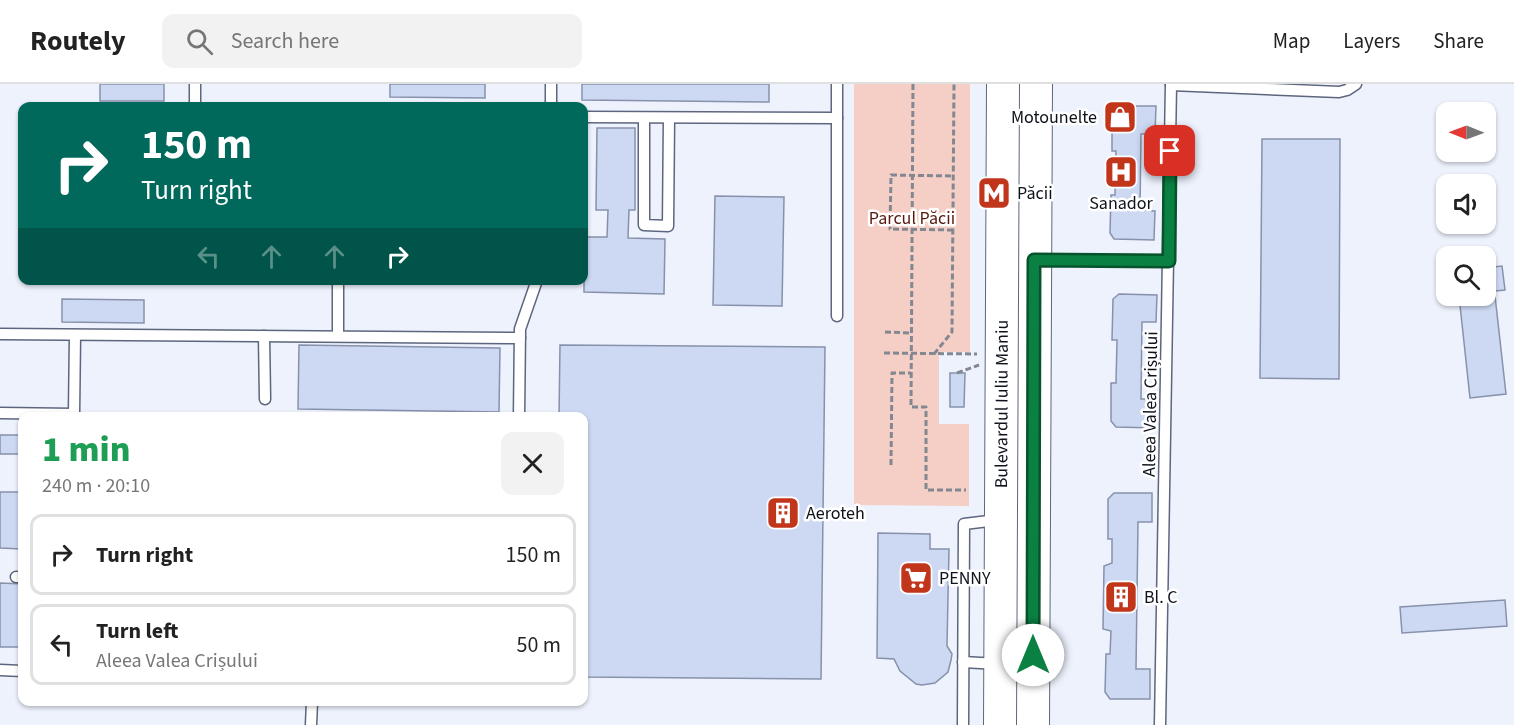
<!DOCTYPE html>
<meta charset="utf-8">
<style>
body{margin:0;font-family:"Source Sans 3",sans-serif;background:#f2f2f2;color:#222;height:100vh;display:flex;flex-direction:column;font-size:22px;white-space:nowrap}
*{box-sizing:border-box;margin:0}
p{font-size:20px;color:#767676}
.icon{flex:none;width:33px;height:33px;fill:none;stroke:currentColor;stroke-width:2;stroke-linecap:round;stroke-linejoin:round}
.map{position:relative;flex:1;overflow:hidden}
.panel{position:absolute;left:18px;top:328px;width:570px;height:294px;display:flex;flex-direction:column;background:#fff;border-radius:12px;box-shadow:0 2px 4px #0004}
.panel>*{flex:none}
.banner{position:absolute;left:18px;top:18px;width:570px;height:183px;border-radius:12px;box-shadow:0 2px 4px #0004;background:#00695c;color:#fff;overflow:hidden}
.needle{width:39px;rotate:271deg}
.tools{position:absolute;left:1436px;top:18px;display:grid;gap:12px}
.tools a{display:grid;place-items:center;width:60px;height:60px;border-radius:12px;background:#fff;box-shadow:0 2px 4px #0004;font-size:30px}
.pin{position:absolute;display:grid;place-items:center;width:51px;height:51px;color:#fff;margin:-26px;border-radius:12px;box-shadow:0 3px 9px #0006}
.me{position:absolute;width:66px;margin:-33px;rotate:0deg;stroke-linejoin:round;filter:drop-shadow(0 0 4px #0008)}
.turn{display:flex;align-items:center;gap:21px;height:126px;padding:0 24px;font-size:27px}
.turn .icon{width:78px;height:78px;stroke-width:2.5}
.turn b{display:block;font-size:42px;line-height:51px}
.lanes{display:flex;align-items:center;height:57px;padding:0 24px;background:#0003;justify-content:center;gap:30px;direction:ltr}
.lanes .off{opacity:.35}
.round{display:grid;place-items:center;flex:none;width:63px;height:63px;border-radius:12px;background:#f2f2f2}
.head{display:flex;align-items:center;justify-content:space-between;height:102px;padding:0 24px}
h1{font-size:36px;font-weight:800;line-height:45px;color:#1e9e55}
ul{padding:0;list-style:none}
li{display:flex;align-items:center;gap:18px;height:81px;margin:0 12px 9px;padding:0 12px;border:3px solid #e0e0e0;border-radius:12px}
li div{flex:1}
li b{display:block;font-size:22px}
li em{font-style:normal}
header{display:flex;align-items:center;gap:36px;box-sizing:border-box;height:84px;padding:0 30px;background:#fff;border-bottom:2px solid #e0e0e0}
header strong{font-size:28px}
nav{display:flex;gap:33px;margin-inline-start:auto;font-size:21px}
.search{width:420px;height:54px;background:#f2f2f2;display:flex;align-items:center;gap:15px;box-sizing:border-box;padding:0 21px;border-radius:12px;color:#767676;font-size:22px}
.map>svg:first-child{display:block}
.green{fill:#f5cec5}
.building{fill:#cdd8f3;stroke:#8791ab;stroke-width:1.5}
.lines{fill:none;stroke-linecap:round;stroke-linejoin:round}
.service-casing{stroke:#5d667e;stroke-width:13}
.primary-casing{stroke:#5d667e;stroke-width:34}
.path{stroke:#838791;stroke-width:3;stroke-dasharray:6 3;stroke-linecap:butt}
.service{stroke:#fff;stroke-width:10}
.primary{stroke:#fff;stroke-width:32}
.route-casing{stroke:#07532c;stroke-width:15}
.route{stroke:#0b8043;stroke-width:10}
.labels{text-anchor:middle;stroke-width:5;stroke-linejoin:round;paint-order:stroke}
.poi-label{font-size:18px;fill:#0e121b;stroke:#fff;text-anchor:start}
.park-label{font-size:18px;fill:#57190d;stroke:#fff}
.street-label{font-size:18px;fill:#0e121b;stroke:#fff}
</style>
<header>
<strong>Routely</strong>
<div class="search"><svg class="icon" aria-label="search" viewBox="0 0 24 24"><circle cx="10" cy="10" r="6"/><path d="M15 15l6 6"/></svg>Search here</div>
<nav><a>Map</a><a>Layers</a><a>Share</a></nav>
</header>
<div class="map">
<svg width="1514" height="641" viewBox="0 0 1514 641">
<rect width="100%" height="100%" fill="#edf2fd"/>
<path class="green" d="M854 0H970V268H939V340H969V422L854 421Z"/>
<g class="building">
<rect x="100" y="0" width="64" height="17"/>
<path d="M390 0H485V14L390 13Z"/>
<path d="M582 0H769V18L582 16Z"/>
<path d="M1118 22H1156L1155 50H1141L1140 126 1155 127 1154 156 1114 155 1110 149 1111 111H1115L1116 67H1112V27Z"/>
<path d="M597 44H635V126H629L628 154 665 155 664 210 584 208V153H607L608 126H596Z"/>
<path d="M1262 55H1340L1339 295 1260 294Z"/>
<path d="M715 112 784 113 782 222 713 221Z"/>
<path d="M1502 182 1505 206 1485 208V184Z"/>
<path d="M1119 210 1157 211 1156 238H1142L1141 315H1156L1155 344 1116 343 1111 337V299H1116L1117 256H1112L1113 215Z"/>
<path d="M1459 212H1495L1506 310 1470 314Z"/>
<path d="M62 215 144 216V239L62 238Z"/>
<path d="M299 261 500 264 499 328 298 325Z"/>
<path d="M560 261 825 263 821 595 584 593V333H559Z"/>
<path d="M950 289H965L964 323H950Z"/>
<rect x="0" y="351" width="22" height="19"/>
<path d="M0 408H22V465L0 464Z"/>
<path d="M1114 409H1152V438H1138L1136 585H1150V615H1110L1105 608 1106 570H1110L1111 547 1103 545 1104 482 1112 479V455H1108V415Z"/>
<path d="M878 449 930 450V465H949L947 562 952 570 951 576 948 588 935 599 922 601 916 600 900 587 894 575 877 574Z"/>
<path d="M0 499 22 500V563H0Z"/>
<path d="M1505 516 1507 542 1402 549 1400 523Z"/>
</g>
<g class="lines">
<defs>
<g id="service">
<path d="M837 0V232"/>
<path d="M1171 1 1339 8 1347 6 1356 0"/>
<path d="M195 22V0"/>
<path d="M551 22V0"/>
<path d="M584 33 837 34"/>
<path d="M644 34V141L668 142 669 34"/>
<path d="M1037 176 1169 177"/>
<path d="M0 250 520 254"/>
<path d="M264 252 265 315"/>
<path d="M338 252V196"/>
<path d="M0 329 74 330 75 251"/>
<path d="M519 333 520 245 537 196"/>
<path d="M16 493H22"/>
<path d="M963 578 998 580"/>
<path d="M0 586 22 587"/>
<path d="M311 641 312 618"/>
<path d="M963 641 964 440 997 436"/>
<path d="M1160 641 1171 0"/>
</g>
<g id="primary">
<path id="s1" d="M1000 641 1003 0"/>
<path d="M1033 641 1036 0"/>
</g>
</defs>
<use href="#service" class="service-casing"/>
<use href="#primary" class="primary-casing"/>
<g class="path">
<path d="M913 0 911 323H926V406H966"/>
<path d="M953 146 890 145 891 91 953 92"/>
<path d="M885 248 912 249"/>
<path d="M884 269 977 270"/>
<path d="M934 270 952 248 954 0"/>
<path d="M957 289 979 281"/>
<path d="M891 381 892 289H911"/>
</g>
<use href="#service" class="service"/>
<use href="#primary" class="primary"/>
</g>
<g class="lines">
<defs>
<path id="route" d="M1033 571 1034 176 1169 177 1170 67"/>
</defs>
<use href="#route" class="route-casing"/>
<use href="#route" class="route"/>
</g>
<defs>
<symbol id="shop-square" viewBox="-11 -11 22 22"><rect x="-9" y="-9" width="18" height="18" rx="4" fill="#c1361b" stroke="#fff"/><path d="M-5-2.5h2.3a2.7 3.5 0 0 1 5.4 0H5L5.5 6h-11ZM-1.5-2.5h3a1.5 2.3 0 0 0-3 0Z" fill="#fff"/></symbol>
<symbol id="hospital-square" viewBox="-11 -11 22 22"><rect x="-9" y="-9" width="18" height="18" rx="4" fill="#c1361b" stroke="#fff"/><path d="M-5-5h3v3.5h4V-5h3V5h-3V1.5h-4V5h-3Z" fill="#fff"/></symbol>
<symbol id="metro-square" viewBox="-11 -11 22 22"><rect x="-9" y="-9" width="18" height="18" rx="4" fill="#c1361b" stroke="#fff"/><path d="M-5.5 5V-5H-3L0 0L3-5H5.5V5H3V-.5L0 4L-3-.5V5Z" fill="#fff"/></symbol>
<symbol id="building-square" viewBox="-11 -11 22 22"><rect x="-9" y="-9" width="18" height="18" rx="4" fill="#c1361b" stroke="#fff"/><path d="M-4-6H4V6H1V3H-1V6H-4ZM-2.5-4.3h1.7v1.8h-1.7ZM.8-4.3h1.7v1.8H.8ZM-2.5-1h1.7V.8h-1.7ZM.8-1h1.7V.8H.8Z" fill="#fff"/></symbol>
<symbol id="supermarket-square" viewBox="-11 -11 22 22"><rect x="-9" y="-9" width="18" height="18" rx="4" fill="#c1361b" stroke="#fff"/><path d="M-6-5.5h2.5l.6 2H6L4.5 2H-2.5L-4.4-4H-6ZM-1.5 3.2a1.3 1.3 0 1 0 .1 0ZM3 3.2a1.3 1.3 0 1 0 .1 0Z" fill="#fff"/></symbol>
</defs>
<g fill-rule="evenodd">
<use href="#shop-square" x="1101" y="14" width="38" height="38"/>
<use href="#hospital-square" x="1102" y="69" width="38" height="38"/>
<use href="#metro-square" x="975" y="90" width="38" height="38"/>
<use href="#building-square" x="764" y="410" width="38" height="38"/>
<use href="#supermarket-square" x="897" y="475" width="38" height="38"/>
<use href="#building-square" x="1102" y="494" width="38" height="38"/>
</g>
<g class="labels">
<g class="poi-label">
<text x="1097" y="39" text-anchor="end">Motounelte</text>
<text x="1017" y="115">Păcii</text>
<text x="1121" y="125" text-anchor="middle">Sanador</text>
<text x="806" y="435">Aeroteh</text>
<text x="939" y="500">PENNY</text>
<text x="1144" y="519">Bl. C</text>
</g>
<g class="park-label">
<text x="912" y="140">Parcul Păcii</text>
</g>
<g class="street-label">
<text dy="6" stroke="none"><textPath href="#s1" startOffset="321">Bulevardul Iuliu Maniu</textPath></text>
<text transform="translate(1150 320) rotate(-89)" y="6">Aleea Valea Crișului</text>
</g>
</g>
</svg>
<div class="tools">
<a><svg class="needle" viewBox="-14 -14 28 28"><path d="M0-13l5 13h-10z" fill="#e53935"/><path d="M0 13l5-13h-10z" fill="#767676"/></svg></a>
<a><svg class="icon" aria-label="sound" viewBox="0 0 24 24"><path d="M4 9h4l5-4v14l-5-4H4zM17 9q2 3 0 6"/></svg></a>
<a><svg class="icon" aria-label="search" viewBox="0 0 24 24"><circle cx="10" cy="10" r="6"/><path d="M15 15l6 6"/></svg></a>
</div>
<div class="pin" style="left:1170px;top:67px;background:#d93025"><svg class="icon" aria-label="arrive" viewBox="0 0 24 24"><path d="M6 21V4h12l-3 4 3 4H6"/></svg></div>
<svg class="me" style="left:1033px;top:571px" viewBox="-20 -20 40 40"><circle r="19" fill="#fff"/><path d="M0-13L10 11 0 6-10 11z" fill="#0b8043"/></svg>
<div class="banner">
<div class="turn"><svg class="icon" aria-label="right" viewBox="0 0 24 24"><path d="M7 20v-9h11M14 6l5 5-5 5"/></svg><div><b>150 m</b>Turn right</div></div>
<div class="lanes"><svg class="icon off" aria-label="left" viewBox="0 0 24 24"><path d="M17 20v-9H6M10 6l-5 5 5 5"/></svg><svg class="icon off" aria-label="ahead" viewBox="0 0 24 24"><path d="M12 20V5M6 11l6-6 6 6"/></svg><svg class="icon off" aria-label="ahead" viewBox="0 0 24 24"><path d="M12 20V5M6 11l6-6 6 6"/></svg><svg class="icon" aria-label="right" viewBox="0 0 24 24"><path d="M7 20v-9h11M14 6l5 5-5 5"/></svg></div>
</div>
<section class="panel">
<div class="head"><div><h1>1 min</h1><p>240 m · 20:10</p></div><a class="round"><svg class="icon" aria-label="close" viewBox="0 0 24 24"><path d="M6 6l12 12M18 6L6 18"/></svg></a></div>
<ul>
<li><svg class="icon" aria-label="right" viewBox="0 0 24 24"><path d="M7 20v-9h11M14 6l5 5-5 5"/></svg><div><b>Turn right</b></div><em>150 m</em></li>
<li><svg class="icon" aria-label="left" viewBox="0 0 24 24"><path d="M17 20v-9H6M10 6l-5 5 5 5"/></svg><div><b>Turn left</b><p>Aleea Valea Crișului</p></div><em>50 m</em></li>
</ul>
</section>
</div>
